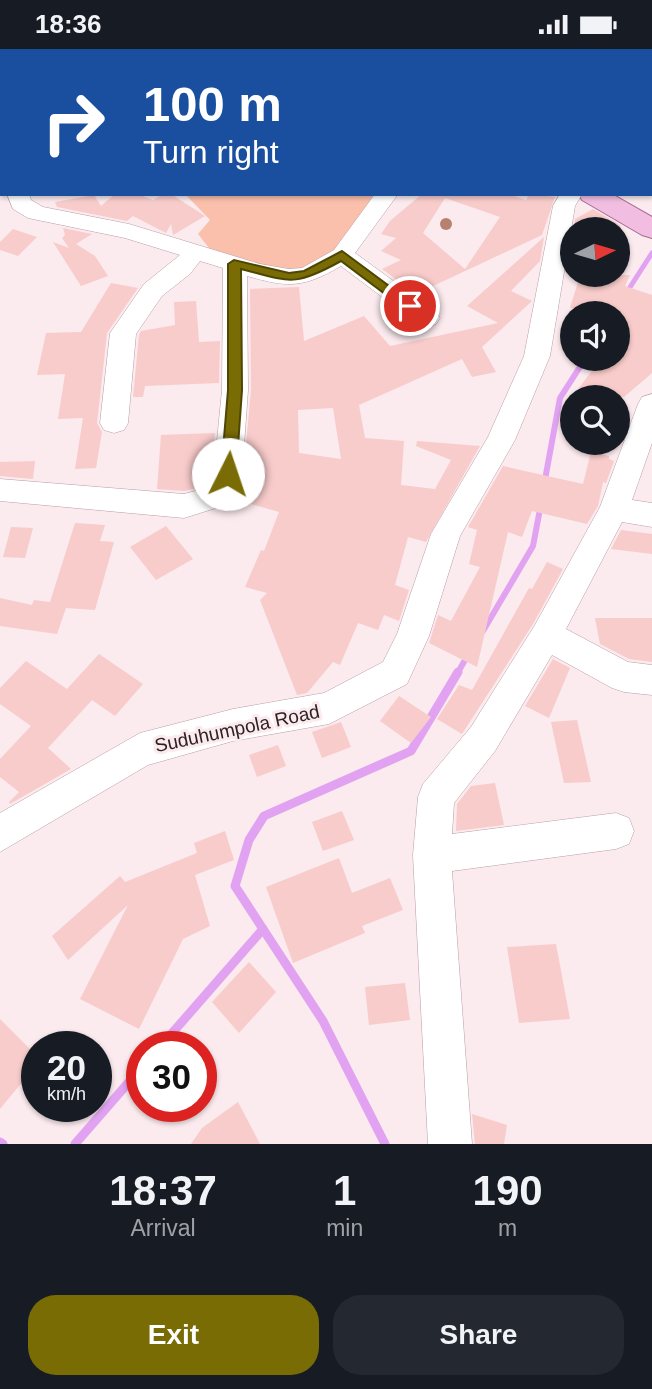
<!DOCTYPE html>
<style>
body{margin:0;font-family:Helvetica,sans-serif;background:#242831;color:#f1f3f6;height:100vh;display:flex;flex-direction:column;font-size:26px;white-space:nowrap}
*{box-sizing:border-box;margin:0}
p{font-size:23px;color:#9ea1a6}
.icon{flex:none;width:38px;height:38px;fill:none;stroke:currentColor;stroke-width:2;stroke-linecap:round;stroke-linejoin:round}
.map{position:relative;height:1095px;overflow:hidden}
.sheet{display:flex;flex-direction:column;background:#171b24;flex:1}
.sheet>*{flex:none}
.banner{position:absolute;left:0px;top:0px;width:653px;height:147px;box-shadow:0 2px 5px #0004;background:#1a4fa0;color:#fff;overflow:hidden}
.needle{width:46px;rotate:85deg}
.controls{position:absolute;left:560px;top:168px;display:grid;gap:14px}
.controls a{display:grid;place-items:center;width:70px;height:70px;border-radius:50%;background:#171b24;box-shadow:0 2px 5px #0004;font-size:35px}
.speed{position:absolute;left:21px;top:982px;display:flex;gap:14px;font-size:35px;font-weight:700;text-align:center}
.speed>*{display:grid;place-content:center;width:91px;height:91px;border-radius:50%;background:#171b24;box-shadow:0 2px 5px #0004;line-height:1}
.speed small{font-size:18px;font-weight:400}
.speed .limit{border:10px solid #d22;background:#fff;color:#111}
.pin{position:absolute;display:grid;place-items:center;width:60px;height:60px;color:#fff;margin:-30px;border:4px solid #fff;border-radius:50%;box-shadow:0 2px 7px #0007}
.me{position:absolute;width:77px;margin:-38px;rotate:4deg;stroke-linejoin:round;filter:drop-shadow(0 0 5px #0008)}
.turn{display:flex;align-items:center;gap:24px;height:147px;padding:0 28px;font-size:32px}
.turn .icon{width:91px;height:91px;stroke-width:2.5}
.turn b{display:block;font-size:49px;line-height:60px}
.eta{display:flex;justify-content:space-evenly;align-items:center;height:119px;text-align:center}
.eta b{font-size:42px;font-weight:800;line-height:49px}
.action{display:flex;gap:14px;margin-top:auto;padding:14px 28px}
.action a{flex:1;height:80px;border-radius:28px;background:#7a6c05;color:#fff;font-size:28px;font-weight:800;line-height:80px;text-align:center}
.action a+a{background:#242831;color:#f1f3f6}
.status{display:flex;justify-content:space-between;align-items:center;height:49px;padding:0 35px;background:#171b24;direction:ltr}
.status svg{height:19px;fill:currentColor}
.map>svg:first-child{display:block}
.green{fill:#fbc0ac}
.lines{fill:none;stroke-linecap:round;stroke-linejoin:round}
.stream-far2{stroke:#e1a3f1;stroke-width:5}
.stream-far1{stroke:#e1a3f1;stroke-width:6}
.stream{stroke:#e1a3f1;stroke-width:9}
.river{fill:#e1a3f1;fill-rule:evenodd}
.building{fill:#f8cccb;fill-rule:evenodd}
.minor-casing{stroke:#b99ea6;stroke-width:1}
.major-casing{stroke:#a66a92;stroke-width:2}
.minor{fill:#fff;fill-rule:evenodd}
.major{fill:#f1bde1;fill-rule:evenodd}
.rail-casing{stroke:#807476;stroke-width:5}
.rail{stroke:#fbeaee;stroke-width:3.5;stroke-dasharray:10;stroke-linecap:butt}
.tree{fill:#b8816f}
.route{fill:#7a6c05;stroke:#4f4603;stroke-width:2}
.labels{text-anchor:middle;stroke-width:6;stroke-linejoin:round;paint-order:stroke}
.street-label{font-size:19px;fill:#2c2224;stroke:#fbeaee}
</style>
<div class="status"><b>18:36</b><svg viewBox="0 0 49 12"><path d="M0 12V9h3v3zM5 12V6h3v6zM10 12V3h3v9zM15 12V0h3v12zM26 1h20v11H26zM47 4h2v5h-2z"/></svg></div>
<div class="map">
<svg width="652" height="1095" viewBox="0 0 652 1095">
<rect width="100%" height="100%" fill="#fbeaee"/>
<path class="green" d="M185 145H377L325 213 302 225 251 223 209 199 198 185 210 171Z"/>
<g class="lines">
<path class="stream-far2" d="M625 246 652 204"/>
<g class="stream-far1">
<path d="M544 436 560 349 585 310"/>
<path d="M483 582 533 497 541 455"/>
<path d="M457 625 469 604"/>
</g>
<g class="stream">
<path d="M160 998 263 880"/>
<path d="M0 1093 3 1095"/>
<path d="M75 1095 142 1018"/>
<path d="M385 1095 323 972 235 837 249 791 264 767 411 702 458 623"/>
</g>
<g class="river">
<path d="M447 0H475L476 2H448Z"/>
<path d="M651 73 652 74V92L651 91Z"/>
</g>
</g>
<g class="building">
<path d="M115 145H138L153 151 164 145H171L205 167 173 186 171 175 166 184 133 167 127 172 57 158 55 153 94 146 101 157Z"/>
<path d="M422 145H508L526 151 529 145 555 148 542 186 416 245 382 220 401 211 381 202 396 189 381 185 390 172ZM445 149 500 168 465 220 423 184Z"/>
<path d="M593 160 621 177 616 180H574L575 170Z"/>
<path d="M63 179 92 185 76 195 95 207 108 227 81 237 53 193 69 199 62 189 65 186Z"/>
<path d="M13 180 37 188 18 207 0 201V193Z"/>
<path d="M544 188 540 212 511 242 532 252 482 298 496 323 472 328 462 310 359 356 365 389 404 392 401 436 435 440 451 411 416 397 417 392 480 397 426 493 408 488 395 536 409 541 399 572 384 566 378 581 358 574 340 616 333 613 307 644 297 646 260 551 267 544 245 538 261 501 264 502 279 463 251 455 264 428H243L251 341 250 240 299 238 304 292 364 267 390 297 498 274 467 257ZM333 359 341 410 299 404 298 361Z"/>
<path d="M580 226H630L625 237 652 246V324L624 348H572L601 310H618V264L570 259Z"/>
<path d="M111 234 138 239 107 284 97 374 102 383 96 419 75 420 83 369 58 370 65 325 37 326 46 284 81 283Z"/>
<path d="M196 252 199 293 220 292 219 334 145 337 143 348H133L139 286 141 282 175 276 174 253Z"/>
<path d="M215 384 211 421 197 439 184 442 157 440 161 386Z"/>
<path d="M591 403 609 407V410L614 412 606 434 603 433 598 457 587 475 532 462 522 488 508 483 477 618 429 594 438 566 451 572 480 518 469 515 477 481 468 478 503 417 583 435Z"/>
<path d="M35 412 33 430 0 427V413Z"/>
<path d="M75 474 105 476 100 492 114 493 95 561 66 559 57 585 0 577V549L32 556 34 551 50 553Z"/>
<path d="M166 477 193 510 156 531 130 498Z"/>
<path d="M11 478 33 479 25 509 3 508Z"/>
<path d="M621 481 652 485V505L611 500Z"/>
<path d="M547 513 563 520 533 575 462 685 437 670 459 636 472 641 529 539 532 540Z"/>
<path d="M595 569H652V613L629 610 600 595Z"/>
<path d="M99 605 143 635 115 667 92 651 48 699 71 720 10 755 9 753 19 743 0 728V710L31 677 0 655V639L26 612 67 640Z"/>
<path d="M553 610 570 619 549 669 525 657Z"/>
<path d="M399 647 431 668 411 694 380 672Z"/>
<path d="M577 671 591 733 564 734 551 673Z"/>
<path d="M341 673 351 698 322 709 312 683Z"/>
<path d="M278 696 286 717 257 728 249 706Z"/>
<path d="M495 734 504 776 456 782 457 755 471 737Z"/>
<path d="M342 762 354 791 323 802 312 773Z"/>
<path d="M225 782 234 811 195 826 210 877 183 890 139 980 80 950 128 856 68 911 52 887 120 827 125 833 197 804 194 794Z"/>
<path d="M339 809 352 844 390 829 403 861 362 877 365 884 293 914 266 838Z"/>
<path d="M556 895 570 970 519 974 507 898Z"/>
<path d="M249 913 276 943 239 984 212 953Z"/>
<path d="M405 934 410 971 369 976 365 938Z"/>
<path d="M0 970 37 1007V1015L0 1060Z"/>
<path d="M238 1053 260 1095H191L202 1079Z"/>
<path d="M472 1065 507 1076 504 1095H475Z"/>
</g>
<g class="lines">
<defs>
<g id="minor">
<path d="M193 0H225L192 2Z"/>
<path d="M265 0H285L286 2H266Z"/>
<rect x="0" y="8" width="2" height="12"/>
<rect x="651" y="41" width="1" height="12"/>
<path d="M0 78H2L0 91Z"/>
<path d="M7 145H29L31 151 43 158 129 175 260 215 289 220 302 219 334 201 375 145H398L355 204 436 263 440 269 436 275 427 278 418 275 341 217C303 239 289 239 247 227L248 341 242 425 219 458 184 469 0 452V430L184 445 199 441 214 422 222 341 223 219 200 212 190 225 162 247 136 285 128 374 124 381 114 384 104 381 100 374 110 284 144 235 180 206 125 189 28 169 13 160Z"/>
<path d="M560 145H582L575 157 550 307 515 391 460 487 429 587 407 635 329 675 233 692 148 716 0 803V764L140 684 233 660 324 644 383 613 397 585 431 485 488 388 524 307 553 157Z"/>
<path d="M652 345V394L632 451 652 454V478L622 473 566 580 628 613 652 616V646L624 643 612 639 552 606 495 702 454 754 452 785 616 764 629 769 634 782 629 795 616 800 452 822 472 1095H428L413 806 418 748 423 735 471 678 535 576 600 458 638 355 642 348Z"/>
</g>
<g id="major">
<path d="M347 0H371L372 2H349Z"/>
<path d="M579 145H612L652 168V189L642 186 582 151Z"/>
</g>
</defs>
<use href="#minor" class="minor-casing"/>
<use href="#major" class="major-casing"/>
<use href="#minor" class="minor"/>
<use href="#major" class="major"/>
<defs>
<path id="rail" d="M529 0 533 2"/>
</defs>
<use href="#rail" class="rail-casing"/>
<use href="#rail" class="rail"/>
</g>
<circle class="tree" cx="446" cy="175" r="6"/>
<path class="route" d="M342 202 416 257 414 260H405L341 212C294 238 291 233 241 220L242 341 236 425 228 431 223 429 221 425 228 341V215L234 211 289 224 304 222Z"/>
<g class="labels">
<g class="street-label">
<text transform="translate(237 679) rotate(-12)" y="7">Suduhumpola Road</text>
</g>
</g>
</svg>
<div class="controls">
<a><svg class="needle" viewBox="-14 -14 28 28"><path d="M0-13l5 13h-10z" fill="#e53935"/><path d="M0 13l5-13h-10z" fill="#9ea1a6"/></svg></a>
<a><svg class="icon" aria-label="sound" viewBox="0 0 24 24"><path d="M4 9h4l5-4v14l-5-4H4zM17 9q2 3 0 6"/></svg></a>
<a><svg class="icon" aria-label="search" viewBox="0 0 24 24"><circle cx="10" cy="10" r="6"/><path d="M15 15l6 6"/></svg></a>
</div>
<div class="speed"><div>20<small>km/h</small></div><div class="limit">30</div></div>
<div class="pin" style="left:410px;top:257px;background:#d93025"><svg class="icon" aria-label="arrive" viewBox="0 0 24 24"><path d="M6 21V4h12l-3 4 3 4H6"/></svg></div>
<svg class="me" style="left:228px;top:425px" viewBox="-20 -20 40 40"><circle r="19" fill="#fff"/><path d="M0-13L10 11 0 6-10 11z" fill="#7a6c05"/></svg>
<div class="banner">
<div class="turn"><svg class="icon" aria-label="right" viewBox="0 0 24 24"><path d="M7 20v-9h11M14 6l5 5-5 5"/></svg><div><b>100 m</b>Turn right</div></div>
</div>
</div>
<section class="sheet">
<div class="eta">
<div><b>18:37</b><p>Arrival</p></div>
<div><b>1</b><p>min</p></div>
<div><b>190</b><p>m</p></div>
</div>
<div class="action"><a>Exit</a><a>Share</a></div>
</section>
